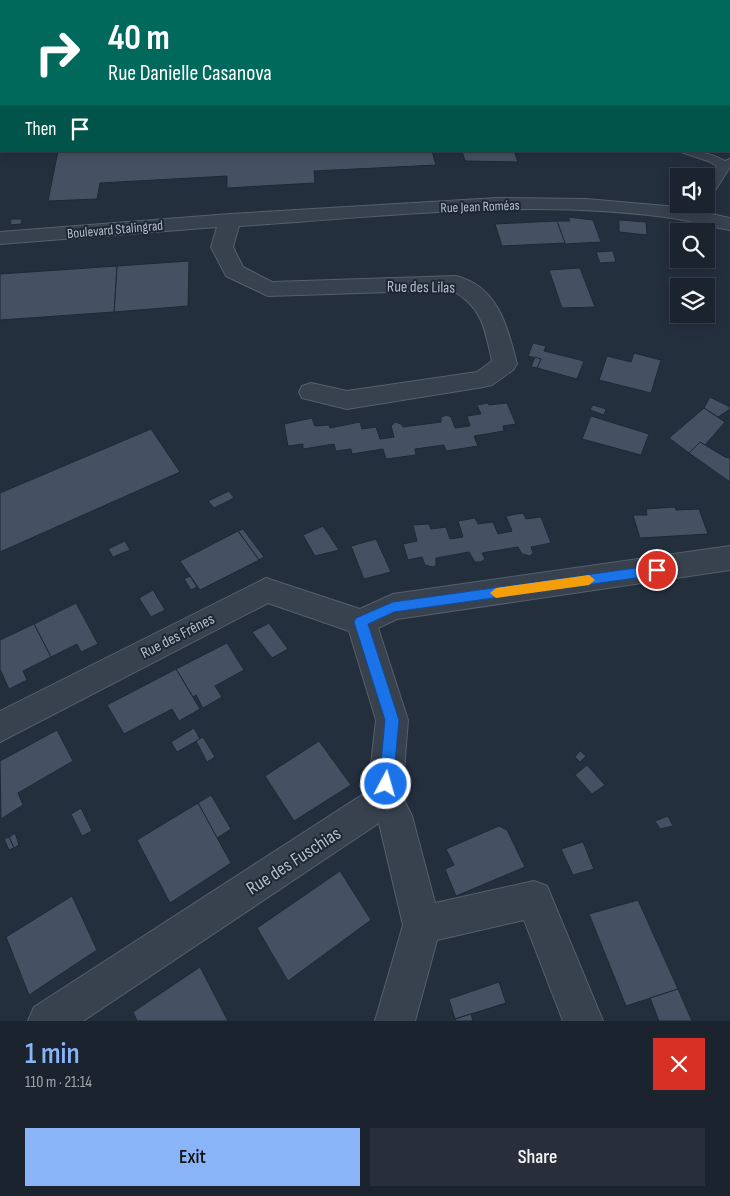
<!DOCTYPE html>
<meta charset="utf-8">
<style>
body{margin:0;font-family:"Sofia Sans Condensed",sans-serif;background:#282f3a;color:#f1f3f6;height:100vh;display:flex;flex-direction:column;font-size:19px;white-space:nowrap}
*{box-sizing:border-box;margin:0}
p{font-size:16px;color:#a0a4aa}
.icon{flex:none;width:28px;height:28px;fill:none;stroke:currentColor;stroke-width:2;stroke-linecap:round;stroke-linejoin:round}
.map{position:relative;height:1021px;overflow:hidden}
.details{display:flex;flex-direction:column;background:#1b232e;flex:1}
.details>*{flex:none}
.hud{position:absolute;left:0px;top:0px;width:730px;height:152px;box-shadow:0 2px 12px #0003,0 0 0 1px #39404a;background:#00695c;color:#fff;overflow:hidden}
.tools{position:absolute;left:670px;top:168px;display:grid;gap:10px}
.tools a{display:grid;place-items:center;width:45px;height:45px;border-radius:0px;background:#1b232e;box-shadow:0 2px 12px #0003,0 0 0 1px #39404a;font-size:25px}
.pin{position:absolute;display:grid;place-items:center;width:42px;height:42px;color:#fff;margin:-21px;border:2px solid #fff;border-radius:50%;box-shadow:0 1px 5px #0007}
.me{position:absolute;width:55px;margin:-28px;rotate:6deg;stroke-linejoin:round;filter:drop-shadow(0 0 4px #0008)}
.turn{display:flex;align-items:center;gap:18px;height:105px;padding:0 25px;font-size:22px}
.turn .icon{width:65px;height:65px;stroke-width:2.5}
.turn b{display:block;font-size:35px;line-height:42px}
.then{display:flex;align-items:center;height:48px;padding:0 25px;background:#0003;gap:10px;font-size:19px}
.round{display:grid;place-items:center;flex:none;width:52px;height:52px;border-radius:0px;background:#282f3a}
.head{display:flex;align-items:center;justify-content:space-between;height:85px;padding:0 25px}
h1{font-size:30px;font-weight:600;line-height:38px;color:#8ab4f8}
.cta{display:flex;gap:10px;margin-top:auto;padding:10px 25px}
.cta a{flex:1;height:58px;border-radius:0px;background:#8ab4f8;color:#111;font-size:20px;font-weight:600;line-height:58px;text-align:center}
.cta a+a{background:#282f3a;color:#f1f3f6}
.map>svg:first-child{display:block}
.building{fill:#455162;stroke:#1f2835}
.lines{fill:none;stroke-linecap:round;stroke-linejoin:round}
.lane-casing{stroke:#565f6c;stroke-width:2}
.street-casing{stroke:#565f6c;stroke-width:2}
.lane{fill:#38414e;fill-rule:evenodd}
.street{fill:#38414e;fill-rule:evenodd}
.route{fill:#1a73e8;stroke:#114b97}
.slow{fill:#f59e0b}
.labels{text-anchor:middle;stroke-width:4;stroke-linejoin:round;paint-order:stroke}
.far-street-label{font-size:14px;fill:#b4bcc9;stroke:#1d2633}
.street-label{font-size:16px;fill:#b4bcc9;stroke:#1d2633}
.near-street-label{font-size:19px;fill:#b4bcc9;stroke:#1d2633}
</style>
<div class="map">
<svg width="730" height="1021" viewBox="0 0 730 1021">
<rect width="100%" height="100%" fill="#242f3e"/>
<g class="building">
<path d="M116 0H301L303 1H112Z"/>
<path d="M0 27H1L0 82Z"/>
<path d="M58 151H432L436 165 314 171 315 183 227 188V176L100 183 97 199 48 201Z"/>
<path d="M462 151H514L518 162 465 161Z"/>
<path d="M568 217 593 220 601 242 565 244 557 221H570Z"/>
<path d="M11 219H22L21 224 10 225Z"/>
<path d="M619 220 646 222 647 235 619 232Z"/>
<path d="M557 221 565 243 502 246 495 224Z"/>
<path d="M613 251 616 262 600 263 596 252Z"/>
<path d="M189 261 188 306 114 312 117 266Z"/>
<path d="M117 266 114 312 0 320V274Z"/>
<path d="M580 268 595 307 562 308 549 270Z"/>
<path d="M533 343 546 346 544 351 584 361 577 379 537 368 541 359 528 356Z"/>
<path d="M634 353 661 360 651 393 599 380 607 356 631 362Z"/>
<path d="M535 357 541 359 537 368 531 367Z"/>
<path d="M710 397 730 407V409L718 417 704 408Z"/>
<path d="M488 403 489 405 507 403 516 424 503 426 504 431 474 436 478 446 446 451 444 445 415 449 416 455 386 459 383 449 352 454 351 449 336 451 334 444 303 449V444L288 446 284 424 312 418 315 426 329 425 330 428 360 422 362 429 376 427 380 439 394 437 391 426 395 422 401 424 403 427 441 422V417L447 415 451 417 455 428 470 426 467 416 481 414 477 405Z"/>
<path d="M593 405 606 409 604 415 590 410Z"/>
<path d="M704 408 725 422 705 445 700 442 689 453 669 438Z"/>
<path d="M591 416 649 434 641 455 582 439Z"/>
<path d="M151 429 180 472 0 552V493Z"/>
<path d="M700 442 725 457 730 458V482L689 453Z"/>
<path d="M229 491 234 498 214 508 208 501Z"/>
<path d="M675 507 676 510 699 509 708 534 640 538 633 515H647L646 509Z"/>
<path d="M523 513 526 519 541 517 551 543 531 547 533 553 530 556 522 554 518 547 482 553 485 559 481 562H475L469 552 436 558V566L433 567 425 565 422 557 408 560 403 544 417 541 413 525 429 524 431 529 446 527 450 539 463 537 458 521 475 518 478 524 493 522 498 534 512 531 506 516Z"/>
<path d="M323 526 339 550 315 556 303 535Z"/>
<path d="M243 529 264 557 259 560 238 531Z"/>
<path d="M238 531 259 560 200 590 180 561Z"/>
<path d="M376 539 391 572 364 579 351 546Z"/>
<path d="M125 541 130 550 113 557 108 549Z"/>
<path d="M190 576 197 587 191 590 184 579Z"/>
<path d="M153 590 165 610 151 617 139 598Z"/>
<path d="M76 603 98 644 81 652 77 644 51 657 34 624Z"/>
<path d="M269 623 288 649 272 658 252 632Z"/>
<path d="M34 624 51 657 23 671 27 680 9 689 0 669V640Z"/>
<path d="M227 643 244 670 215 686 222 697 203 708 196 695 193 697 176 669Z"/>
<path d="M176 669 200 709 179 721 172 709 124 734 107 705Z"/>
<path d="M194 728 200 739 177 752 171 742Z"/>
<path d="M57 730 73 761 18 793 23 805 1 819 0 761Z"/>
<path d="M203 737 215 757 207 762 196 741Z"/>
<path d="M319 741 351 785 294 821 265 776Z"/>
<path d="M580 751 586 756 580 762 575 757Z"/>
<path d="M587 765 605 785 592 794 575 775Z"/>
<path d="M211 795 231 829 217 838 198 803Z"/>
<path d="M198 803 231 863 170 903 137 840Z"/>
<path d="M81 808 92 831 82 836 71 814Z"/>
<path d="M668 816 673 826 660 829 655 821Z"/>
<path d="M499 826 507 830 525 867 456 896 445 869 454 865 446 849Z"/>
<path d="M15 833 19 845 14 848 9 837Z"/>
<path d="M9 837 14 848 9 850 4 839Z"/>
<path d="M583 842 594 869 573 875 561 849Z"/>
<path d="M340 871 371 920 288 981 257 928Z"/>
<path d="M72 896 97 950 29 995 6 937Z"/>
<path d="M638 900 678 989 626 1006 589 914Z"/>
<path d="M200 967 228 1021H137L133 1012Z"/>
<path d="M499 982 506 1003 455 1019 449 999Z"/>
<path d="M678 989 692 1021H659L650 998Z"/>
<path d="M471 1014 473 1021H456L455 1019Z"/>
</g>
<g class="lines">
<defs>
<g id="lane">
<rect x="729" y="104" width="1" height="6"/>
<path d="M678 151C695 151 710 152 725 161L730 159V167L711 197 706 198V183L717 166 708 161Z"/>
</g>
<g id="street">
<path d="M497 198 586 199 678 207 730 218V230C713 227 695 222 678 219 533 197 384 217 239 226L233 247 243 267 272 282 456 276C499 287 507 327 517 364L513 370 492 385 483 387 347 409 302 398 299 392 302 386 311 383 347 391 477 372 492 361C485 329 483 308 452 290L268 296 226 276 211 247 217 227 0 244V232L230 214Z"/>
<path d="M730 546V570L397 619 378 628 408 720 402 796 412 816 435 903 534 881 547 886 603 1021H563L524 920 437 940 415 1021H375L403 925 379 823 83 1021H28L34 1007 368 791 376 720 349 631 268 603 0 742V711L266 578 360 609 393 594Z"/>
</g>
</defs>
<use href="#lane" class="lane-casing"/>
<use href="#street" class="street-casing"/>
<use href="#lane" class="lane"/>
<use href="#street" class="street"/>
</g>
<path class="route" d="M657 565 663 570 657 575 394 612 368 624 399 720 393 784 391 789 386 791 381 789 379 784 385 720 354 622 356 618 393 602Z"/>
<path class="slow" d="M589 575 595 580 589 585 496 598 490 593 496 588Z"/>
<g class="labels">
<g class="far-street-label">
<text transform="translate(480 206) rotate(-2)" y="5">Rue Jean Roméas</text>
<text transform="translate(115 229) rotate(-5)" y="5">Boulevard Stalingrad</text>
</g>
<g class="street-label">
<text transform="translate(421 286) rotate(1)" y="6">Rue des Lilas</text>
<text transform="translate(177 635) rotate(-27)" y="6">Rue des Frênes</text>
</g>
<g class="near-street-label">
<text transform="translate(293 860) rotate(-33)" y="7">Rue des Fuschias</text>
</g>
</g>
</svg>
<div class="tools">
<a><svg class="icon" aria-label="sound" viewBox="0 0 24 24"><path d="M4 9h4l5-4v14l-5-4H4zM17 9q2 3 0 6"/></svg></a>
<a><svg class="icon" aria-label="search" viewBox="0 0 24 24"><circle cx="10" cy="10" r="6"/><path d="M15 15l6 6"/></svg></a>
<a><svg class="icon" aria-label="layers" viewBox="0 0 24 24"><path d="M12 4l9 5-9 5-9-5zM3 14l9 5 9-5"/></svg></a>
</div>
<div class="pin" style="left:657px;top:570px;background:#d93025"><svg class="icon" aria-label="arrive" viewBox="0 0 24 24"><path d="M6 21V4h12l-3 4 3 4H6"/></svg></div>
<svg class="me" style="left:386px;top:784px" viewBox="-20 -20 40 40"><circle r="17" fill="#1a73e8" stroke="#fff" stroke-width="3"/><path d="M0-11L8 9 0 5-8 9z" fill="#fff"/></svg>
<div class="hud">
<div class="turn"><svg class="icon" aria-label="right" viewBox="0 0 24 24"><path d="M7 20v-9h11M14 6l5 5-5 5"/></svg><div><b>40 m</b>Rue Danielle Casanova</div></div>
<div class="then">Then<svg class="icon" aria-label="arrive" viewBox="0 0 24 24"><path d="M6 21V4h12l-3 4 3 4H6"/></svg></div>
</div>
</div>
<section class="details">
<div class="head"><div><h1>1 min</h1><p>110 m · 21:14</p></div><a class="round" style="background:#d93025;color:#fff"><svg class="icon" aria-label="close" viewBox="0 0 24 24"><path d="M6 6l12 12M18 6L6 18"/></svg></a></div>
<div class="cta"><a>Exit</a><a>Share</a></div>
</section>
